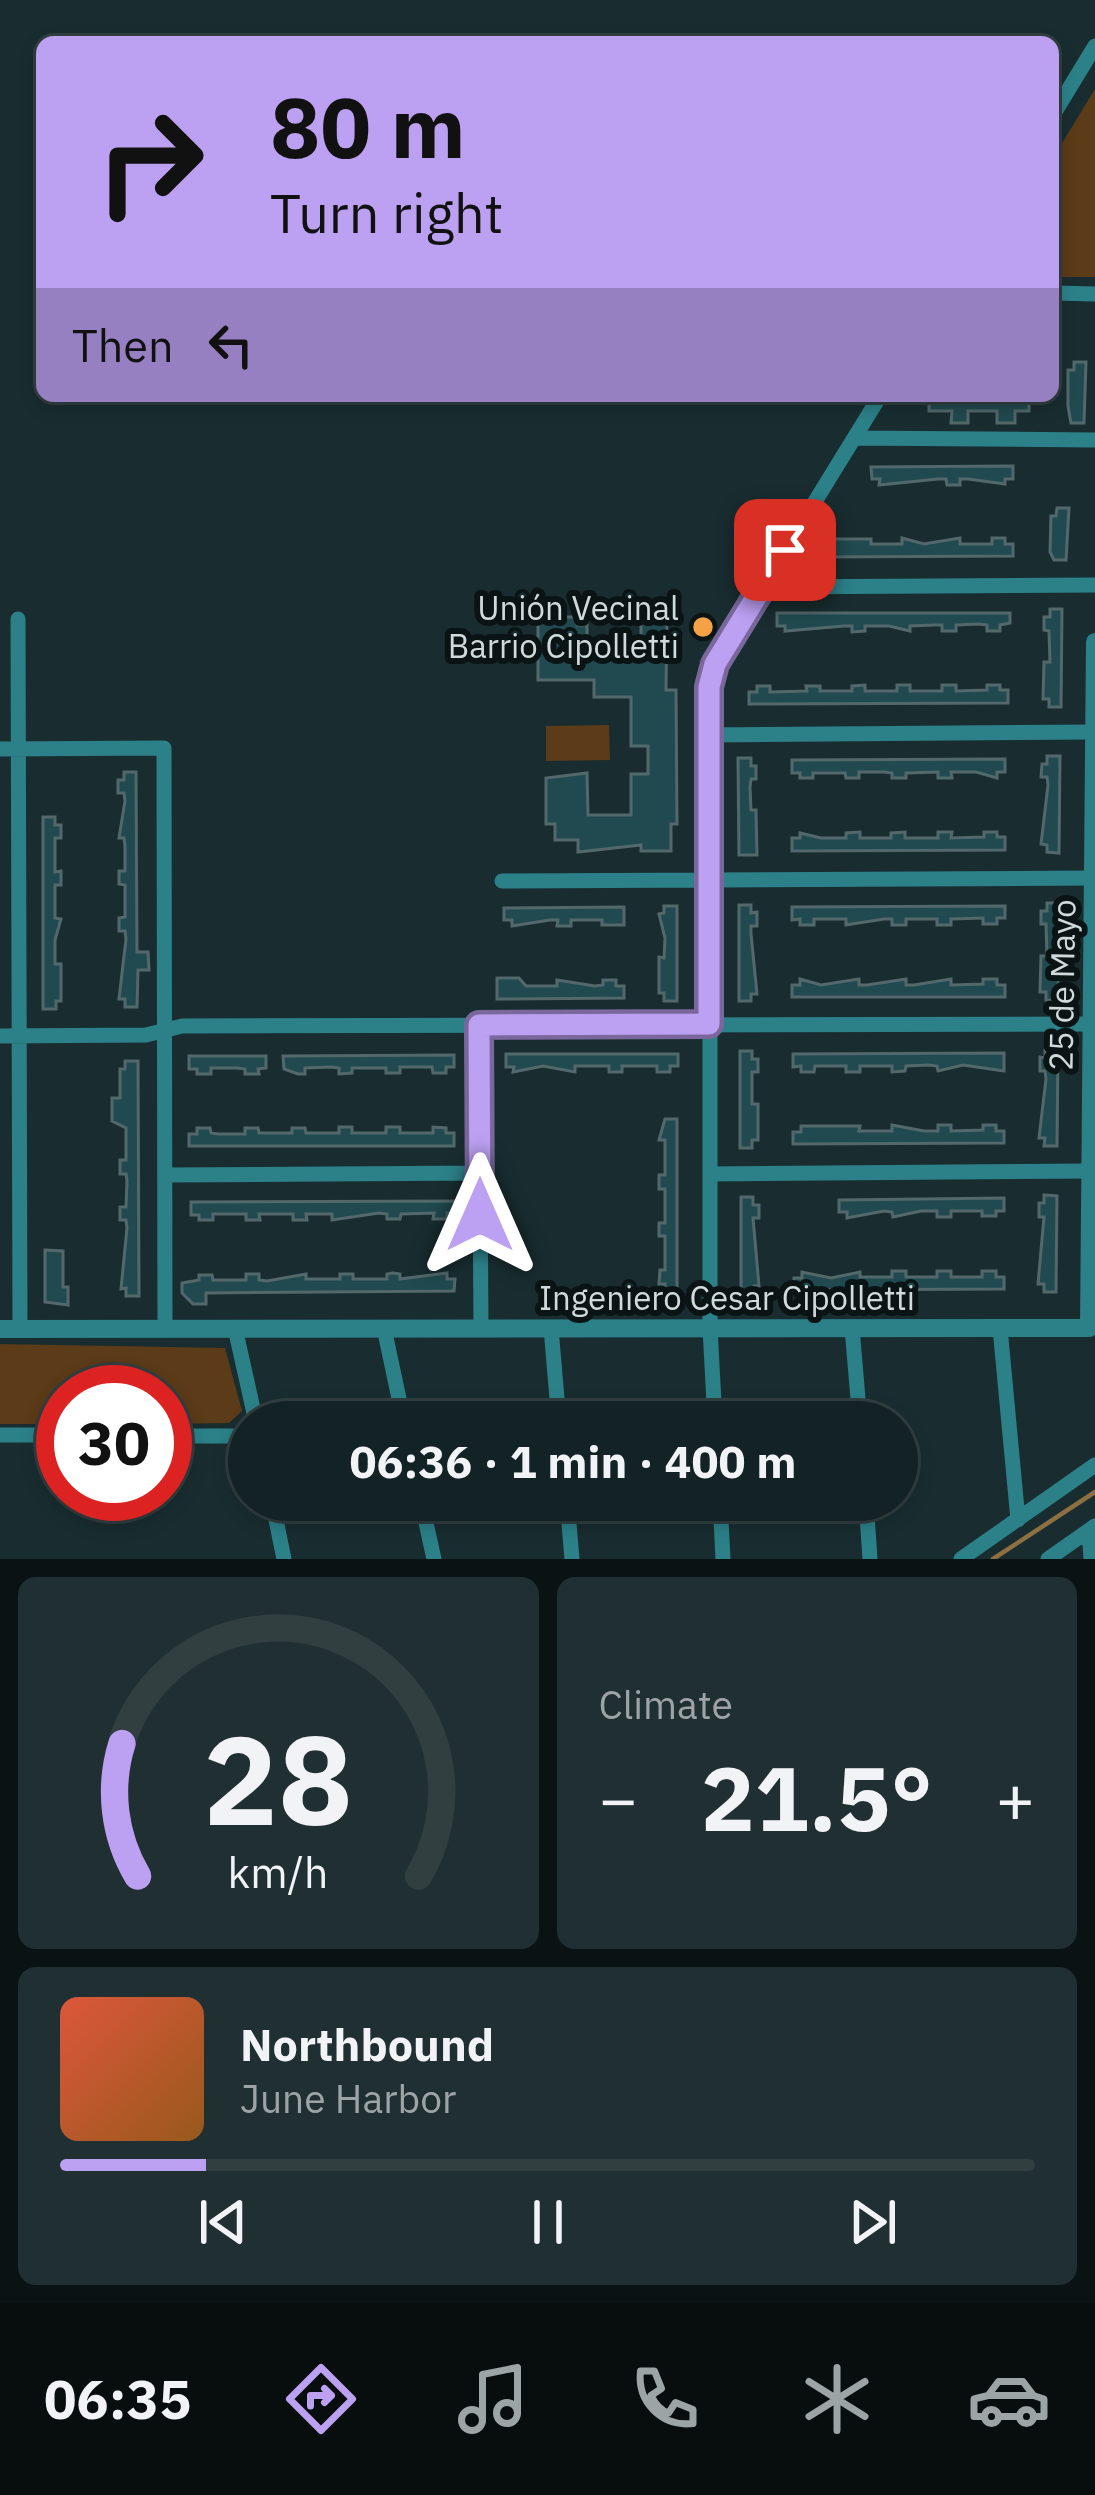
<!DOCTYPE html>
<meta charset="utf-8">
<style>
:root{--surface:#132224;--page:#202f31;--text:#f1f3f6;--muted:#9da4a6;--line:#323f41;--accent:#bca0f2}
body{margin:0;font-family:"IBM Plex Sans",sans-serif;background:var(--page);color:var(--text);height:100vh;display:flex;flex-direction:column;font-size:45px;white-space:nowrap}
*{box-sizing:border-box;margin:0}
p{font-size:39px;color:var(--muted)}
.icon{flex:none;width:66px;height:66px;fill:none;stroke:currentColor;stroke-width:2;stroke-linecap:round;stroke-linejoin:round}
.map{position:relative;height:1559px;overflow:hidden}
.details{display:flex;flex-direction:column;gap:18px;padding:18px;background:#0a1314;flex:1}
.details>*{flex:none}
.hud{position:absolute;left:36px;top:36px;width:1023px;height:366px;border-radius:18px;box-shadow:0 6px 18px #0003,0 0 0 3px var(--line);background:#bca0f2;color:#111;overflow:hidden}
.speed{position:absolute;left:36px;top:1365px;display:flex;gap:24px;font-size:60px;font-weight:700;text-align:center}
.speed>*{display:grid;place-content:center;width:156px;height:156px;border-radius:50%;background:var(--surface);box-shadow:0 6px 18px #0003,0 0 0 3px var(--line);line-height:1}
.speed .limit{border:18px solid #d22;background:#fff;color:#111}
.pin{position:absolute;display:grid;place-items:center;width:102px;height:102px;color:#fff;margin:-51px;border-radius:24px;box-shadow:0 6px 18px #0006}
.me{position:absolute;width:132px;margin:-66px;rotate:0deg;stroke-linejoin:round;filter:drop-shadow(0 0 9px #0008)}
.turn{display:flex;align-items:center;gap:42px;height:252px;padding:0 36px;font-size:54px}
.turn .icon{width:156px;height:156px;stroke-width:2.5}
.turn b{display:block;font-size:84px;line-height:102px}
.then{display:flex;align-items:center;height:114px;padding:0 36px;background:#0003;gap:24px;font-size:45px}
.big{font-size:90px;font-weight:700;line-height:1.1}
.details .card{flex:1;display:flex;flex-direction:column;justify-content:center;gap:18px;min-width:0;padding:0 42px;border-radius:18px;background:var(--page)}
.details .dial{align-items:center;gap:0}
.dial svg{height:312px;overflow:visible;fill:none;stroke:var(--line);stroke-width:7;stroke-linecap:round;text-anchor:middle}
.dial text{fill:var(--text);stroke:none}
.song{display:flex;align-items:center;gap:36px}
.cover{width:144px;height:144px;border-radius:18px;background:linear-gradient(135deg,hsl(10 70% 55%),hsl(30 70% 35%))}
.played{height:12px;border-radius:6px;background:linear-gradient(90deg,var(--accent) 15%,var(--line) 15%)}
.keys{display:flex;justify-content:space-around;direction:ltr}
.heat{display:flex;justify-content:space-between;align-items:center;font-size:66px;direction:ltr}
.details .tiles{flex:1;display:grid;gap:18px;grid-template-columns:1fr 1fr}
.card:last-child{grid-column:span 2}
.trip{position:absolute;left:228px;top:1401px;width:690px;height:120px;border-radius:60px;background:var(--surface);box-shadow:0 6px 18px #0003,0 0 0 3px var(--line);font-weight:700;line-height:120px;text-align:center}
.tabs{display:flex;height:192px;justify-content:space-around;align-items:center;background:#080e0e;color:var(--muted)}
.tabs .icon{width:84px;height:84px}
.tabs .current{color:var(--accent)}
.tabs b{font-size:54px;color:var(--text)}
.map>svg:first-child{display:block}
.green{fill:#5b3b18}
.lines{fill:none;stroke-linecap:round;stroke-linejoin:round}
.stream{stroke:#8d7042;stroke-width:4.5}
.building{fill:#204a4f;stroke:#52686a;stroke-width:3}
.minor{stroke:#2c8189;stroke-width:15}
.tertiary{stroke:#2c8189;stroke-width:18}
.route-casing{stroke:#7a689d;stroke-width:30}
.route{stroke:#bca0f2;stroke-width:21}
.poi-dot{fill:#f5a246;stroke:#0b1415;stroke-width:4.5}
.labels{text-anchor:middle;stroke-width:12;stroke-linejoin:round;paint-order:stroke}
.poi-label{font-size:33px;fill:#cedadb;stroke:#0b1415;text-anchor:end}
.street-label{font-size:33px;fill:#cedadb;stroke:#0b1415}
</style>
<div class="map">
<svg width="1095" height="1559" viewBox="0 0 1095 1559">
<rect width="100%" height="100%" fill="#192d30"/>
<path class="green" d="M 1095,89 L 1095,277 L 1053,277 L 1053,158 Z
M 609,725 L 610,760 L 546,761 L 546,726 Z
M 0,1344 L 225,1348 L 242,1411 L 229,1423 L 165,1424 L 165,1392 L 63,1392 L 63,1424 L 0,1424 Z"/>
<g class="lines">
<path class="stream" d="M 993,1559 L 1095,1492"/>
</g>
<path class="building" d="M 1074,362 L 1086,362 L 1084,423 L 1071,423 L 1068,406 L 1068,370 L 1074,370 Z
M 937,396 L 1021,396 L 1029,399 L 1029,411 L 1015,411 L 1015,423 L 997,423 L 997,411 L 968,411 L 968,423 L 951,423 L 952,411 L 929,411 L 929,399 Z
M 1013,466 L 1013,479 L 1005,479 L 1005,484 L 968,479 L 960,479 L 960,485 L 947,485 L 946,479 L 938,479 L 879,485 L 880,479 L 872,479 L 871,467 Z
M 1057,508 L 1069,508 L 1066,560 L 1054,560 L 1050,552 L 1051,516 L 1056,516 Z
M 902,538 L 924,544 L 960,538 L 960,544 L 992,544 L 992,538 L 1005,538 L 1005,544 L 1013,544 L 1013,556 L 826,557 L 826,544 L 834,544 L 834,539 L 871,539 L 871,544 L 902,544 Z
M 1050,609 L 1062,609 L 1061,707 L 1049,707 L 1049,699 L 1043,699 L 1044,662 L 1050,662 L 1049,631 L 1044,630 L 1044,617 L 1050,617 Z
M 641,612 L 667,612 L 666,690 L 676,690 L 677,824 L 671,824 L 671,851 L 641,851 L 641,845 L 578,852 L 578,840 L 555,840 L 555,824 L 546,824 L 546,778 L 587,773 L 588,815 L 631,815 L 631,774 L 648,774 L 648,746 L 631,746 L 631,697 L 594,697 L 594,680 L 538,680 L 538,652 L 532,652 L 532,640 L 538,640 L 538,617 L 577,617 L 577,625 L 587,625 L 587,642 L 641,642 Z
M 777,613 L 1010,613 L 1010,623 L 1000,625 L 1000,631 L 987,631 L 987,625 L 979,624 L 956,625 L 956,631 L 942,631 L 942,625 L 934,625 L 910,626 L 910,631 L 889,626 L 865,626 L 865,631 L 852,632 L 852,626 L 844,626 L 785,631 L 785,626 L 777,626 Z
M 865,685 L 865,691 L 897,691 L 897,685 L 910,685 L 910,691 L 942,691 L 942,685 L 956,685 L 956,691 L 987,690 L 987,685 L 1000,685 L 1000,690 L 1008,690 L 1008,703 L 749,704 L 749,692 L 757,692 L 757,686 L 770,686 L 770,692 L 807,691 L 806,686 L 820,686 L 820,691 L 852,691 L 852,686 Z
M 1047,756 L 1060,756 L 1059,853 L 1047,852 L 1047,845 L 1041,844 L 1048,785 L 1047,777 L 1041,777 L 1042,764 L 1047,764 Z
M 738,758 L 751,758 L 751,766 L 756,766 L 756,779 L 751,779 L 750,787 L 751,810 L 756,810 L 757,855 L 739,855 Z
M 1005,759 L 1005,772 L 997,772 L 997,778 L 976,772 L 951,772 L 952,778 L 938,778 L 938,772 L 906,773 L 906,778 L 892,778 L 892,773 L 884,772 L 859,772 L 859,778 L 846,778 L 845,773 L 813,773 L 813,778 L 800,778 L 800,773 L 792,773 L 792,760 Z
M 124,772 L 136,772 L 137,952 L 148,952 L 149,970 L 138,970 L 137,1007 L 125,1007 L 125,999 L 119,999 L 126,939 L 125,931 L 119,931 L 119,918 L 125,917 L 125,885 L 119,884 L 119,871 L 125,871 L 125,846 L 124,838 L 119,838 L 125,801 L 124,793 L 118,793 L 118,780 L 124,780 Z
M 43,817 L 55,817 L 55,825 L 61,825 L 61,838 L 55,838 L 55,872 L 61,871 L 61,885 L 55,885 L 55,918 L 61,919 L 55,940 L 55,964 L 61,964 L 61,1001 L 56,1001 L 56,1009 L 43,1009 Z
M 860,832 L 860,838 L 891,838 L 891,833 L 905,832 L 905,838 L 938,838 L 938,832 L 952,832 L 951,838 L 984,837 L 984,832 L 997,832 L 997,837 L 1005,837 L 1005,850 L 792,851 L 792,838 L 800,838 L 800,833 L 821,838 L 846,838 L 846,833 Z
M 1047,903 L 1059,903 L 1058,1001 L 1046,1000 L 1046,992 L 1040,992 L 1041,956 L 1047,956 L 1046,924 L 1041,924 L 1041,911 L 1047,911 Z
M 739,905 L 751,905 L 751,913 L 757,912 L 757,926 L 751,926 L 751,934 L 757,994 L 751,994 L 751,1001 L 739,1001 Z
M 664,906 L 677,906 L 677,1001 L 664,1001 L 664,993 L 659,993 L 659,957 L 664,958 L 665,938 L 659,914 L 664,913 Z
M 1005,906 L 1005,918 L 997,918 L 997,924 L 983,924 L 983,918 L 951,919 L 951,925 L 937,925 L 937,919 L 906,919 L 906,925 L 892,925 L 892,919 L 884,919 L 846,925 L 846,919 L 814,919 L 814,925 L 800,925 L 800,919 L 792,920 L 792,907 Z
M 624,907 L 624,925 L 602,925 L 602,920 L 571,920 L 571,926 L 557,926 L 558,920 L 550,920 L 512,926 L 512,920 L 504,920 L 504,908 Z
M 497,978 L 519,978 L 526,986 L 557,986 L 557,980 L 595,986 L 603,985 L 603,980 L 616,980 L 616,986 L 624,986 L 624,998 L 497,999 Z
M 800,979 L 821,985 L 859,979 L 859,985 L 867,985 L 906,979 L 906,985 L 914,985 L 951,979 L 951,985 L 983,984 L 983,979 L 997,979 L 997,985 L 1005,985 L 1005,997 L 792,997 L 792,985 L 800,985 Z
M 1045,1050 L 1058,1050 L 1057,1146 L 1044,1146 L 1045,1138 L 1039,1138 L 1046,1079 L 1045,1071 L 1040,1071 L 1040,1057 L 1045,1058 Z
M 740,1051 L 752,1051 L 752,1059 L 758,1059 L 758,1072 L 752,1072 L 752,1104 L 758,1104 L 758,1140 L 752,1140 L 752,1148 L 740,1148 Z
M 1004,1053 L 1004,1071 L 963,1065 L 938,1071 L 937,1066 L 929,1065 L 906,1066 L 905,1071 L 892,1072 L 892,1066 L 860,1066 L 860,1072 L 846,1072 L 846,1066 L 815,1066 L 814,1072 L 801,1072 L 801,1066 L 793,1067 L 793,1054 Z
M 506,1054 L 678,1054 L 678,1066 L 670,1066 L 670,1072 L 657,1072 L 657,1066 L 622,1066 L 622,1072 L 609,1072 L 609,1066 L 575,1066 L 575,1072 L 543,1066 L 513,1072 L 514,1067 L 506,1067 Z
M 454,1055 L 454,1067 L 446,1067 L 446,1073 L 433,1073 L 432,1067 L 400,1067 L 400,1073 L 386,1073 L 386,1068 L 352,1068 L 352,1073 L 339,1074 L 339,1068 L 331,1067 L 305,1068 L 305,1074 L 298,1074 L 284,1069 L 283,1056 Z
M 189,1056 L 266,1056 L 266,1068 L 258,1069 L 259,1074 L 245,1074 L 245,1069 L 237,1068 L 211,1068 L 211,1074 L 197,1074 L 197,1069 L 189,1069 Z
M 125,1061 L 138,1061 L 139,1296 L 126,1296 L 126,1288 L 121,1289 L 127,1228 L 126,1220 L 120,1220 L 120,1207 L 126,1207 L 127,1181 L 126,1174 L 120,1174 L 120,1160 L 126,1160 L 126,1128 L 112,1121 L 112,1098 L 120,1098 L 120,1069 L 125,1069 Z
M 665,1119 L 677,1119 L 677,1292 L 665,1292 L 665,1284 L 659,1284 L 660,1270 L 665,1270 L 665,1236 L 659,1236 L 659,1223 L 665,1223 L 665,1189 L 659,1189 L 659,1175 L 665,1175 L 665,1140 L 659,1140 Z
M 892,1125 L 924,1131 L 938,1131 L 938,1125 L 951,1125 L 951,1131 L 983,1130 L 983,1125 L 996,1125 L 996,1131 L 1004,1131 L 1004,1143 L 793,1144 L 793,1132 L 801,1132 L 801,1126 L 860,1126 L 859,1131 L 892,1131 Z
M 339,1127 L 352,1127 L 352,1133 L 386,1133 L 386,1127 L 400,1127 L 400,1133 L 433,1133 L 433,1127 L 446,1128 L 446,1133 L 454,1133 L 454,1146 L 189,1146 L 189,1134 L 197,1134 L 197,1128 L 210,1128 L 211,1133 L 218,1134 L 245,1134 L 245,1128 L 258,1128 L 259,1133 L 292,1133 L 292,1128 L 305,1128 L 306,1133 L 339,1133 Z
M 1044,1195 L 1057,1196 L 1056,1292 L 1044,1292 L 1044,1284 L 1038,1284 L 1044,1217 L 1039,1217 L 1039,1203 L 1044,1203 Z
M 741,1197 L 753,1197 L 753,1205 L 759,1205 L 759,1218 L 753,1218 L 759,1286 L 754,1286 L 754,1294 L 741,1294 Z
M 1004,1198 L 1004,1211 L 996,1211 L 996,1216 L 982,1216 L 982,1211 L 951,1211 L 951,1217 L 937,1217 L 937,1211 L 921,1211 L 893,1217 L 892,1212 L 884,1211 L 847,1218 L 847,1212 L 839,1212 L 839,1200 Z
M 455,1201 L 455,1213 L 447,1213 L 447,1219 L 433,1219 L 434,1213 L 401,1214 L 400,1219 L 387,1219 L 387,1214 L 379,1213 L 332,1220 L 332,1214 L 306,1214 L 307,1220 L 293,1220 L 293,1214 L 259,1214 L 260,1220 L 246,1220 L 246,1214 L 213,1214 L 213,1220 L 199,1220 L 199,1215 L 191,1215 L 191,1202 Z
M 45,1250 L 63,1251 L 63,1287 L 68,1287 L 68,1305 L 45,1302 Z
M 892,1271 L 906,1271 L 906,1277 L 937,1277 L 937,1271 L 951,1271 L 951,1277 L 982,1277 L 982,1271 L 996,1271 L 996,1277 L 1004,1277 L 1004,1289 L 794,1290 L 794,1278 L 802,1278 L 802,1272 L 831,1278 L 860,1272 L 860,1277 L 892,1277 Z
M 393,1273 L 400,1274 L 400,1279 L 447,1273 L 447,1279 L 455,1279 L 454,1291 L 206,1293 L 206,1304 L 193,1304 L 182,1293 L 182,1283 L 199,1280 L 199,1275 L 212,1275 L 213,1280 L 246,1280 L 246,1274 L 259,1274 L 259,1280 L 267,1281 L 306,1274 L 306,1279 L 340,1279 L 340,1274 L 353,1274 L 353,1279 L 387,1279 L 387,1274 Z"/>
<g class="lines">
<path class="minor" d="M 1053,115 L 1095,46
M 1053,293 L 1095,294
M 854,438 L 1095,440
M 763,587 L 1095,585
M 18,619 L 20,1329
M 709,735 L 1094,732
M 0,749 L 164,748 L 165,1328
M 502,881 L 1093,878
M 479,1025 L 481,1328
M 0,1036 L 146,1035 L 182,1026 L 1092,1024
M 710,1174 L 1090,1171
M 165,1175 L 480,1173
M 235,1328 L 256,1422
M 384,1328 L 404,1422
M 551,1328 L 559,1422
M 852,1328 L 860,1422
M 1000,1328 L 1018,1520
M 715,1422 L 710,1328 L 710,682 L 715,664 L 880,396
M 0,1435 L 63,1435
M 165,1436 L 249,1436
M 272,1500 L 284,1559
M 421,1500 L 434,1559
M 567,1500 L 572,1559
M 720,1500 L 723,1559
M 866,1500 L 870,1559
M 1089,1530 L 1091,1559
M 961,1559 L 1095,1465
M 1048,1559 L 1095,1526"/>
<path class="tertiary" d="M 0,1329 L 1089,1328 L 1095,642"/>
</g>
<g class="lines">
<defs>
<path id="route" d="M 480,1215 L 479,1025 L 709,1024 L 709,687 L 715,664 L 785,550"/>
</defs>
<use href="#route" class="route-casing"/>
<use href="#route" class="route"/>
</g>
<circle class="poi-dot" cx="703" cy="627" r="12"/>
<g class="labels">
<g class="poi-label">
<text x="679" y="620">Unión Vecinal<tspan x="679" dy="38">Barrio Cipolletti</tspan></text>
</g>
<g class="street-label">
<text transform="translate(1062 985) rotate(-89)" y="12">25 de Mayo</text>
<text x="727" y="1310">Ingeniero Cesar Cipolletti</text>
</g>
</g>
</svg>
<div class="speed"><div class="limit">30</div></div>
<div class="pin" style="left:785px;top:550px;background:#d93025"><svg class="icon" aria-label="arrive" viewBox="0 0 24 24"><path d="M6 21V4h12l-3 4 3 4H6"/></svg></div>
<svg class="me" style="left:480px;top:1215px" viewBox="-20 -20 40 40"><path d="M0-17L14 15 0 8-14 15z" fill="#bca0f2" stroke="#fff" stroke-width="4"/></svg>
<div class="trip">06:36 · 1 min · 400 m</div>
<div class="hud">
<div class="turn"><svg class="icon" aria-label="right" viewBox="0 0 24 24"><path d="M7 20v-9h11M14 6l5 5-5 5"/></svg><div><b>80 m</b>Turn right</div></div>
<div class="then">Then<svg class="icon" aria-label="left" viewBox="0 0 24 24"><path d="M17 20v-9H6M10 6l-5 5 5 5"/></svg></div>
</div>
</div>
<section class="details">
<div class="tiles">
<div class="card dial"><svg viewBox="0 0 100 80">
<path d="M14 69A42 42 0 1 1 86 69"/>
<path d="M14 69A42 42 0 0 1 10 35" stroke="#bca0f2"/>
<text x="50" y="56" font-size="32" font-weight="700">28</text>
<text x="50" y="72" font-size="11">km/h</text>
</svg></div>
<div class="card"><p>Climate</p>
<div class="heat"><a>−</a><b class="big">21.5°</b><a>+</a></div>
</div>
<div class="card">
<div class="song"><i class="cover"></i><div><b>Northbound</b><p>June Harbor</p></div></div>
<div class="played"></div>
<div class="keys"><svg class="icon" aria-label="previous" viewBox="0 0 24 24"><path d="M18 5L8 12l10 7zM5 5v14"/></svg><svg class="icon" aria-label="pause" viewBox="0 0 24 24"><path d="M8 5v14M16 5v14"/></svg><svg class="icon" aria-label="next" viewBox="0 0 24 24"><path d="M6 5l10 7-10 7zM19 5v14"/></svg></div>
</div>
</div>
</section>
<nav class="tabs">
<b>06:35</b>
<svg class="icon current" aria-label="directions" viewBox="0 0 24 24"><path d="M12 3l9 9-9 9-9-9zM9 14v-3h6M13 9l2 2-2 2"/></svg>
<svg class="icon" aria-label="music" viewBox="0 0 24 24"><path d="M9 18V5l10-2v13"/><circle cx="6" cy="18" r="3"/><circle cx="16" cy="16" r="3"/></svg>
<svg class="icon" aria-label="phone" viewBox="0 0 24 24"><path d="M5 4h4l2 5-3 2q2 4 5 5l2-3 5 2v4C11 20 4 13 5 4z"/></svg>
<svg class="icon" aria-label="climate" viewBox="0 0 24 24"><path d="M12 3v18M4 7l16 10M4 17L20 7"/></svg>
<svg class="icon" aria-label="car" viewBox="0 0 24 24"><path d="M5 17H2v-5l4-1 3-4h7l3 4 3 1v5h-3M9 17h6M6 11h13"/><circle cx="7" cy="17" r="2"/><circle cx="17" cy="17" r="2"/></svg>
</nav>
